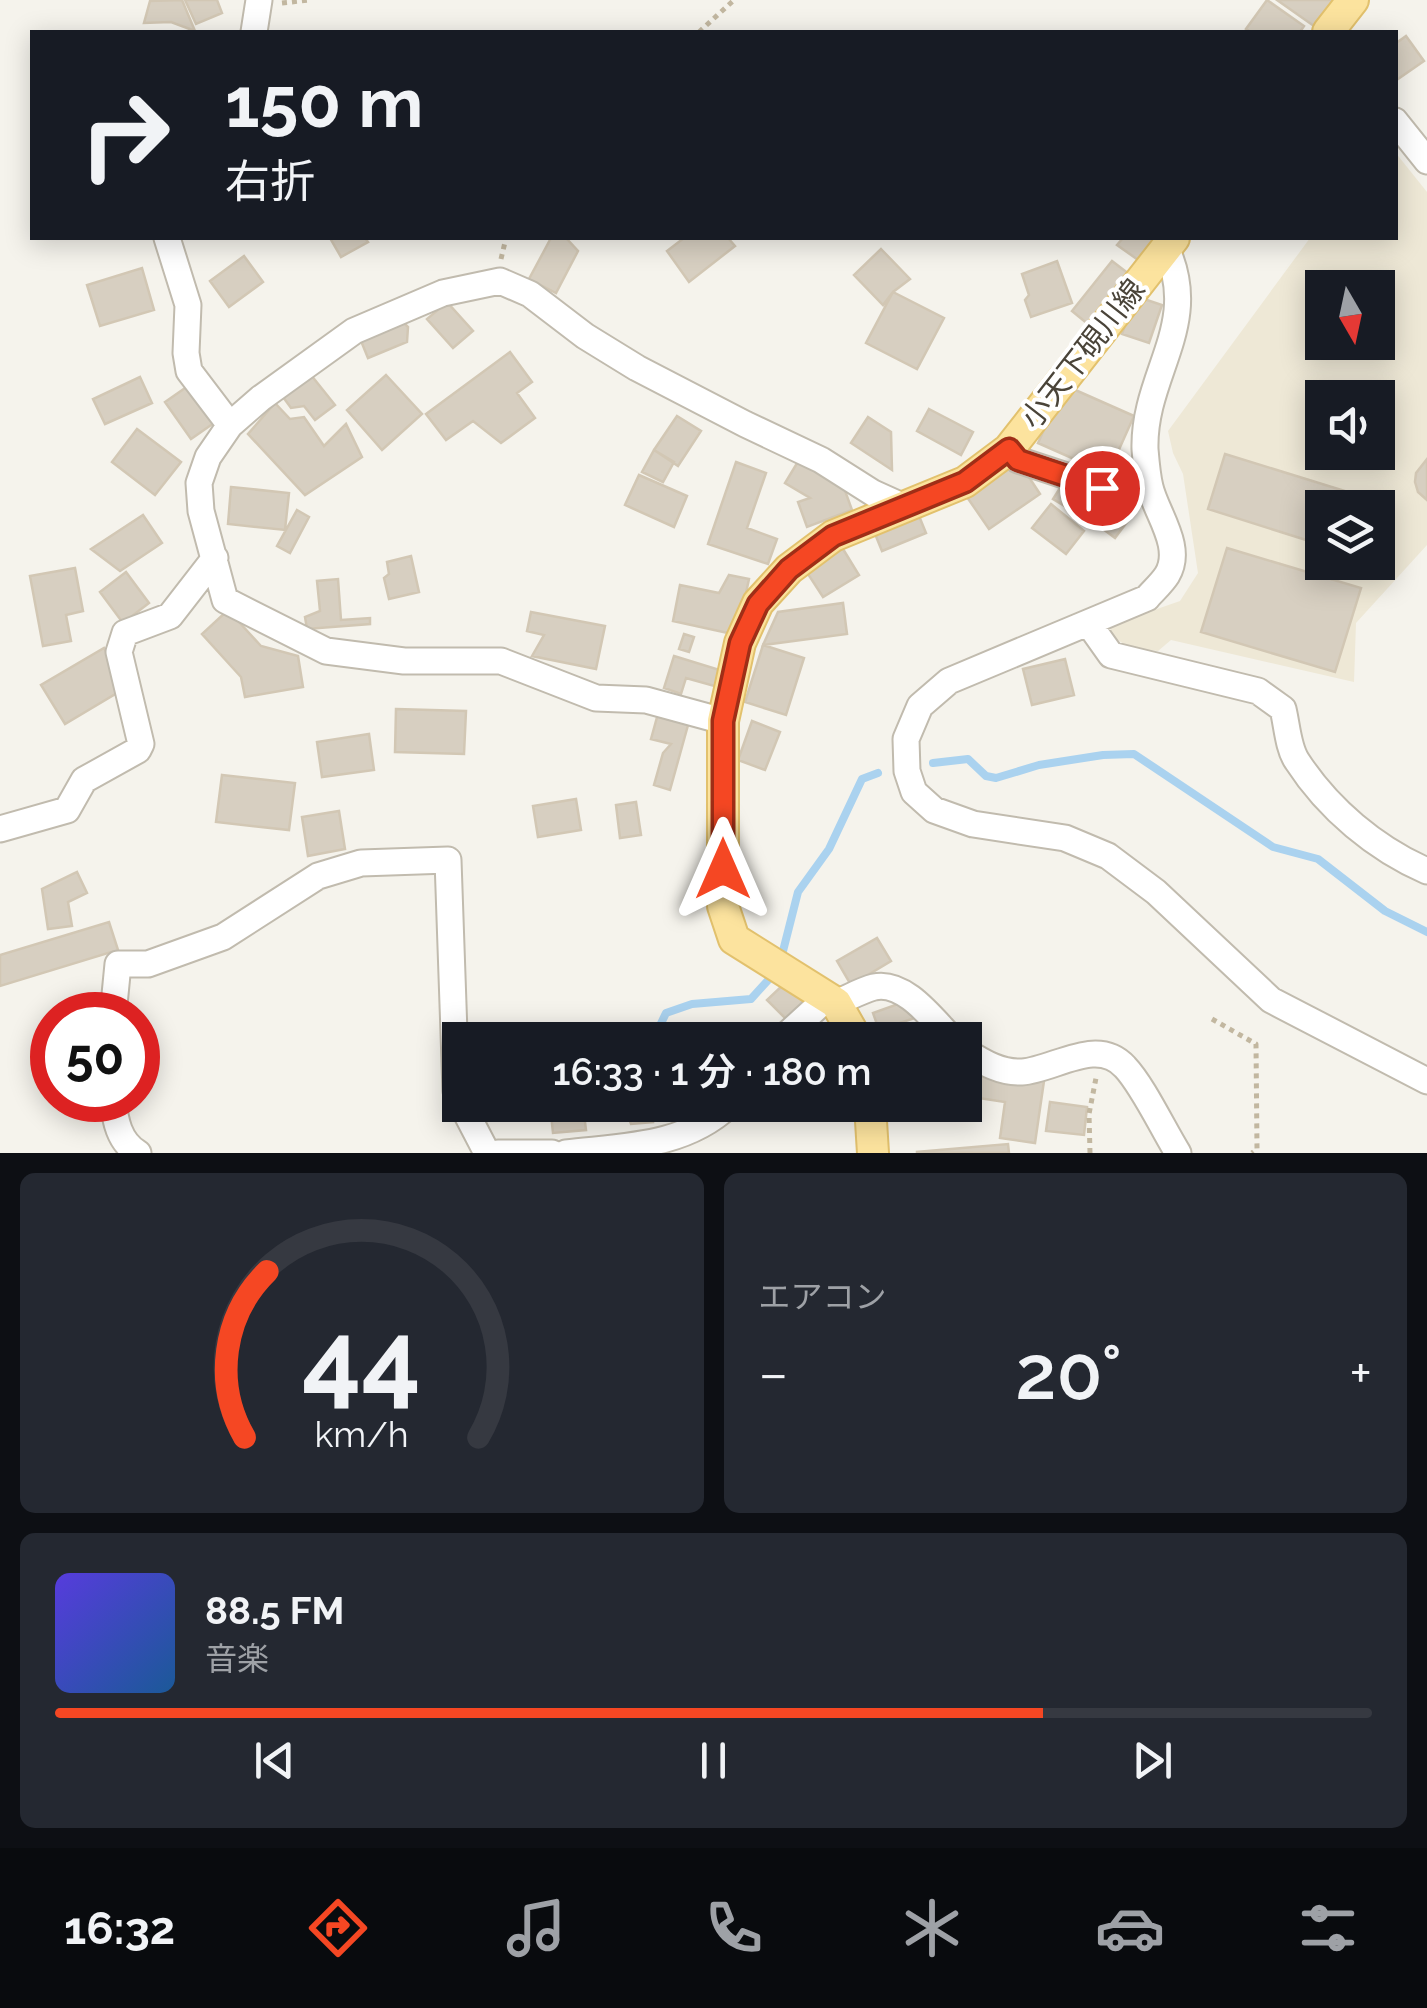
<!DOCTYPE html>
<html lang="ja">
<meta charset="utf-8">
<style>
:root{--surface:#171b24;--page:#242831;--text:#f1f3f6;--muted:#9ea1a6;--line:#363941;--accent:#f54723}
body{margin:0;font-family:Raleway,"Noto Sans JP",sans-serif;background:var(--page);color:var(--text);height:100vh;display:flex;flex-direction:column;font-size:38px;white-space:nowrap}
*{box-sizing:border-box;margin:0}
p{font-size:32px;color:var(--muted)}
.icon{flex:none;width:55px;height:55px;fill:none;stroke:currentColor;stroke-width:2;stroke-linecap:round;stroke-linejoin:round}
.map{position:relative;height:1153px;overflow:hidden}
.drawer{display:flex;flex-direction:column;gap:20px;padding:20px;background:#0d0f14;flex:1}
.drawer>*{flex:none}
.guide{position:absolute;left:30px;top:30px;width:1368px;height:210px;border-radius:0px;box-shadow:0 5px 25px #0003;background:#171b24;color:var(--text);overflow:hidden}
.needle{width:65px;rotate:171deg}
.controls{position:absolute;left:1305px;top:270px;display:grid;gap:20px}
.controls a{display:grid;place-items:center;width:90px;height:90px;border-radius:0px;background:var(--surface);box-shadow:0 5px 25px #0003;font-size:50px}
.speed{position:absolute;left:30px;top:992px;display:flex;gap:20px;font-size:50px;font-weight:700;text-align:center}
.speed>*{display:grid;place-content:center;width:130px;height:130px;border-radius:50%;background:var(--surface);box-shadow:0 5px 25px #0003;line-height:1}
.speed .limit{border:15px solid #d22;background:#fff;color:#111}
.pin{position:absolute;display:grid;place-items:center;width:85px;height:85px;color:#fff;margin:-42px;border:5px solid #fff;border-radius:50%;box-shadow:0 2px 10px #0007}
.me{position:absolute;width:110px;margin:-55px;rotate:0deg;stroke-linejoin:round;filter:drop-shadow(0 0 8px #0008)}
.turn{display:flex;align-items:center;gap:35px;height:210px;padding:0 30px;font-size:45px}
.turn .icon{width:130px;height:130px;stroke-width:2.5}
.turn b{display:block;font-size:70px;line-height:85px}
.big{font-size:75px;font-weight:600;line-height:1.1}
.drawer .tile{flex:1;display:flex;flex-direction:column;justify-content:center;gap:15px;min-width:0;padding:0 35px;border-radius:15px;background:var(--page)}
.drawer .dial{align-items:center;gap:0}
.dial svg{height:260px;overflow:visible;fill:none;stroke:var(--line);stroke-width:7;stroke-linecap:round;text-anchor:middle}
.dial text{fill:var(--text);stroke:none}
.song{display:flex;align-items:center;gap:30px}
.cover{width:120px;height:120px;border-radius:15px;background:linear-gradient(135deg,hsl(250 70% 55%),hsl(210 70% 35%))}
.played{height:10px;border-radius:5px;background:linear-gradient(90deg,var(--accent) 75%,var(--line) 75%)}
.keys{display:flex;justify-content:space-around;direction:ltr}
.heat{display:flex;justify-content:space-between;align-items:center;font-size:55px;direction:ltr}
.drawer .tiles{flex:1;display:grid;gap:20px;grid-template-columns:1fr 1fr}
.tile:last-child{grid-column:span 2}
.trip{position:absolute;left:442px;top:1022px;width:540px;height:100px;border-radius:0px;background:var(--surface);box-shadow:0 5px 25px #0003;font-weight:600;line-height:100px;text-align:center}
.dock{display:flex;height:160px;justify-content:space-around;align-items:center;background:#090b0e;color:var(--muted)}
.dock .icon{width:70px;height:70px}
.dock .current{color:var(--accent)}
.dock b{font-size:45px;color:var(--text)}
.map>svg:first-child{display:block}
.education{fill:#eee8d6;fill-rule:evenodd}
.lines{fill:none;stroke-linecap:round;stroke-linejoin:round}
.stream{stroke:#aad2ef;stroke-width:8}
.building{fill:#d7cfc1;stroke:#d2c7b4;stroke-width:2.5}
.minor-casing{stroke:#c1bbae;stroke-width:29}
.major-casing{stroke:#e2c16d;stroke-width:34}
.path{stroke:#c2b7a0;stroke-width:5;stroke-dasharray:5 5;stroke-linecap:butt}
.minor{stroke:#fff;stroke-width:25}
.major{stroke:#fce39e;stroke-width:30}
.route-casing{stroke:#9f2e17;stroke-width:25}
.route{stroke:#f54723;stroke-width:18}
.labels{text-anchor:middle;stroke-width:8;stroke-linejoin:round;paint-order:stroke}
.street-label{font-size:30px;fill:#4a4439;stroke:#fff}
</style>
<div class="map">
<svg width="1427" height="1153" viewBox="0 0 1427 1153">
<rect width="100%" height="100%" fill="#f5f3ec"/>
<path class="education" d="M 1395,152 L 1427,192 L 1427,545 L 1356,623 L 1354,682 L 1171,640 L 1158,651 L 1130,648 L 1110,635 L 1111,625 L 1180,601 L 1198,573 L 1183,474 L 1173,453 L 1168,431 L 1310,238 L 1395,238 ZM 1322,288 L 1378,288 L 1378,342 L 1322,342 ZM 1322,398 L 1378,398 L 1378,452 L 1322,452 ZM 1322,508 L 1378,508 L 1378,562 L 1322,562 Z"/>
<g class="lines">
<path class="stream" d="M 933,763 L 968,759 L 986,776 L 996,778 L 1039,765 L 1103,755 L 1134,754 L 1273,847 L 1318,859 L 1385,911 L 1427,932
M 782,955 L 798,892 L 829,849 L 862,779 L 878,773
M 653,1040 L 666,1013 L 692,1004 L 751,999 L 770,978"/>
</g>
<path class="building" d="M 182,0 L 195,31 L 171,22 L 144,23 L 150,1 Z
M 185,0 L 217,0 L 222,13 L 196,24 Z
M 1267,0 L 1304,26 L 1300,32 L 1251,32 L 1246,29 Z
M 1277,0 L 1333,0 L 1314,26 Z
M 1406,36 L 1424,61 L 1395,81 L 1395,44 Z
M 330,238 L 365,238 L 368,242 L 341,257 Z
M 551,238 L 566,238 L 578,251 L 556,293 L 529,279 Z
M 684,238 L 728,238 L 735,246 L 689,282 L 667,251 Z
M 1123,238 L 1159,238 L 1141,262 L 1117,245 Z
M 881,249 L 910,279 L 893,292 L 883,305 L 854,275 Z
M 244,256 L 263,282 L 229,307 L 210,281 Z
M 1057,261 L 1072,303 L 1031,317 L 1025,300 L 1029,295 L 1022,274 Z
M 1112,261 L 1129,274 L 1089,325 L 1072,311 Z
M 142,268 L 154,310 L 100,326 L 87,285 Z
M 893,292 L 944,318 L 917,369 L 866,343 Z
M 1135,296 L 1162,305 L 1149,343 L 1122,334 Z
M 447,302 L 473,331 L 453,348 L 427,319 Z
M 400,319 L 408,327 L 407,342 L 368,358 L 359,336 Z
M 510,352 L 532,382 L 517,393 L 535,418 L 501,443 L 473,421 L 446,440 L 426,414 Z
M 311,375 L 335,405 L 315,420 L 304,406 L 291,408 L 283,397 Z
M 386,375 L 422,414 L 382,450 L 347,410 Z
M 140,377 L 152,403 L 105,424 L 93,399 Z
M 1064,385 L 1134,416 L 1108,474 L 1038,443 Z
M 188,386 L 214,423 L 191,439 L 165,402 Z
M 275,403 L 290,419 L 304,417 L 324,446 L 346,424 L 362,457 L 305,495 L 248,434 Z
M 929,409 L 973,432 L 961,455 L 917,431 Z
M 677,416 L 701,431 L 678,466 L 654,450 Z
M 868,417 L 891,432 L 892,470 L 851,443 Z
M 137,429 L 181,462 L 155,495 L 112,462 Z
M 654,450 L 674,462 L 663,482 L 642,472 Z
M 1225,454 L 1387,504 L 1378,536 L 1378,508 L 1322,508 L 1322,545 L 1208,509 Z
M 1427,459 L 1427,500 L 1418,492 L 1415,482 L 1416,473 Z
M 799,460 L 843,485 L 852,510 L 807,527 L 798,502 L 810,498 L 785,483 Z
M 736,462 L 766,473 L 747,528 L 777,539 L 768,564 L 708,544 Z
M 1019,462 L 1040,494 L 989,529 L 967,497 Z
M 639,475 L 687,496 L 674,527 L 625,505 Z
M 1065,480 L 1085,493 L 1073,511 L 1053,499 Z
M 231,487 L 289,493 L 285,530 L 228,524 Z
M 1117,502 L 1133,514 L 1115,538 L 1099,526 Z
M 1051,504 L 1084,531 L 1066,554 L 1032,528 Z
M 297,510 L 309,517 L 290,553 L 277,546 Z
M 917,511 L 926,533 L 882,551 L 873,529 Z
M 143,515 L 162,543 L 120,571 L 91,549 Z
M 1227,548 L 1361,588 L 1335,672 L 1201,632 Z
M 843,549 L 859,575 L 823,597 L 806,571 Z
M 411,556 L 419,592 L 389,599 L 384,578 L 389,574 L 387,562 Z
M 75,568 L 83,611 L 66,615 L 71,641 L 43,646 L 30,576 Z
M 126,572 L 149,603 L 123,623 L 100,592 Z
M 729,575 L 749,579 L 737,635 L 673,621 L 680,585 L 719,593 Z
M 338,579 L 341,620 L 370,618 L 370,624 L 307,629 L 305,617 L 320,611 L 317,581 Z
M 843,603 L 847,634 L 763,645 L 778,612 Z
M 228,610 L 261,646 L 298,656 L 303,687 L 245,697 L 241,677 L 202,634 Z
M 531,612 L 605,626 L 596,669 L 532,656 L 544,635 L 527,631 Z
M 684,634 L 694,637 L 689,652 L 679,649 Z
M 763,645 L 804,658 L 786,715 L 745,702 Z
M 104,648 L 127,687 L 65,724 L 41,685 Z
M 674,656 L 723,671 L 718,687 L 686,678 L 681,694 L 664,688 Z
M 1065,659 L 1074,695 L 1032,705 L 1023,669 Z
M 396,709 L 466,711 L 464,754 L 395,752 Z
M 659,710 L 690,718 L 670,790 L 654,785 L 663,753 L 671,744 L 651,739 Z
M 752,721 L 780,732 L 765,770 L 738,760 Z
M 369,734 L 374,770 L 322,777 L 317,742 Z
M 222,775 L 295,783 L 289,830 L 216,822 Z
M 576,799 L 581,830 L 538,837 L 533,806 Z
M 636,802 L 641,835 L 620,838 L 616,805 Z
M 339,811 L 345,849 L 308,856 L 302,817 Z
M 77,872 L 87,893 L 68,902 L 72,926 L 48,929 L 42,889 Z
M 109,922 L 118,950 L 0,986 L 0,955 Z
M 877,938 L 891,961 L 851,985 L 837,961 Z
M 785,983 L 804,1003 L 787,1020 L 767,1000 Z
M 909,1000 L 915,1018 L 879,1030 L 873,1013 Z
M 975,1071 L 1044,1081 L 1035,1143 L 1000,1138 L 1005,1102 L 972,1097 Z
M 1050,1102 L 1087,1107 L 1084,1135 L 1046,1131 Z
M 550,1105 L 651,1105 L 653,1122 L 631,1124 L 626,1110 L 584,1114 L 586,1130 L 553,1133 Z
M 1008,1144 L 1009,1153 L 917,1153 L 917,1152 Z"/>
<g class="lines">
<defs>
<path id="minor" d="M 254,32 L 259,0
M 1395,121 L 1427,161
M 167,238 L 188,305 L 186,353 L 189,371 L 230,425
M 1166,248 C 1202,325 1143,374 1145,449 C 1146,461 1147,475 1150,487 C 1156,513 1184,547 1167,575 C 1162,583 1153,591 1147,598 L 949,681 L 920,706 L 906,739 L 907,771 L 914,792 L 934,810 L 973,824 L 1065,838 L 1108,856 L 1156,892 L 1271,1000 L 1427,1081
M 1009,449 L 1018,460 L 1103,488 L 1150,490
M 1089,624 L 1111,655 L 1258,691 L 1283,709 C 1287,725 1288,748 1297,761 C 1328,809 1376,849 1427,871
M 723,721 L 646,700 L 596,698 L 501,661 L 404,661 L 326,651 L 225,600 L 201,511 L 199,483 L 208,457 L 230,425 L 261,398 L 354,331 L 443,293 L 500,281 L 530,294 L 585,336 L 637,368 L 745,424 L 821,460 L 873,493 L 904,507
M 0,829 L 67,810 L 84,780 L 138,750 L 141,744 L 119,652 L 125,633 L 170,616 L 215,558
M 836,1003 C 848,998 862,990 874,987 C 905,980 934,1021 953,1040
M 113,1015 L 118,964 L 148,964 L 223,937 L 318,876 L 361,863 L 448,860 L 456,1091 L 460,1100
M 781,1040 L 827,998
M 965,1051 C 983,1062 1000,1073 1022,1072 C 1054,1070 1097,1036 1125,1067 C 1143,1086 1163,1129 1178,1153
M 113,1100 C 115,1120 119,1142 138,1153
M 462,1105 L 487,1153
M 498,1153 L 552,1153
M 566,1153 C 625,1146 684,1147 729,1105"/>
<path id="major" d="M 1328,32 L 1353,0
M 857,1040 L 836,1003 L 734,939 L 723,906 L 723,721 L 740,643 L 758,603 L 789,569 L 833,536 L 965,482 L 1009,449 L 1174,238
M 870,1105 L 873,1153"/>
</defs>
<use href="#minor" class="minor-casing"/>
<use href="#major" class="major-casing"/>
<path class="path" d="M 282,3 L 309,0
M 699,32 L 734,0
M 501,259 L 506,238
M 1212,1019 L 1256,1044 L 1257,1149 L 1252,1153
M 1090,1153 L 1089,1114 L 1096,1078"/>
<use href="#minor" class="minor"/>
<use href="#major" class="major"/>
</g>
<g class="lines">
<defs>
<path id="route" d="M 723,869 L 723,721 L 740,643 L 758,604 L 789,569 L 833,536 L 965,482 L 1009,449 L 1018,460 L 1102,488"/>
</defs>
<use href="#route" class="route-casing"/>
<use href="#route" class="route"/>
</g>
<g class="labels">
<g class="street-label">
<text transform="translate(1083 354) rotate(-52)" y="10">小天下硯川線</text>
</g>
</g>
</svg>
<div class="controls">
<a><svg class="needle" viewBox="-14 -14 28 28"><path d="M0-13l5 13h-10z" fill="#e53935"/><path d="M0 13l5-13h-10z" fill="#9ea1a6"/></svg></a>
<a><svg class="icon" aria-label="sound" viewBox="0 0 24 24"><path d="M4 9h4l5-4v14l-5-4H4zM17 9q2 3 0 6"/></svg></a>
<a><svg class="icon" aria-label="layers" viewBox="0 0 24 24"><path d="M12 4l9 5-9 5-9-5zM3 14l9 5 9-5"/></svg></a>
</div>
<div class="speed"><div class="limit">50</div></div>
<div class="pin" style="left:1102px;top:488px;background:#d93025"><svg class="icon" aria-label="arrive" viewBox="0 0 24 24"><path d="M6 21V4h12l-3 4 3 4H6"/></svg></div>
<svg class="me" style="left:723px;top:869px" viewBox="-20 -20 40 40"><path d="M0-17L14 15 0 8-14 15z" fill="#f54723" stroke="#fff" stroke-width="4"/></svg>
<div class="trip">16:33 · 1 分 · 180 m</div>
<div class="guide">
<div class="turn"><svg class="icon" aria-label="right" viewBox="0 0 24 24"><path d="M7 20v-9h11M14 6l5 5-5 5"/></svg><div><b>150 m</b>右折</div></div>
</div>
</div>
<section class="drawer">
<div class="tiles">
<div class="tile dial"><svg viewBox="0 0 100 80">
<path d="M14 69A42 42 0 1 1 86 69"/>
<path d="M14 69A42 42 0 0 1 21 18" stroke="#f54723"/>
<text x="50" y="56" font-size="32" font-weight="700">44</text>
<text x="50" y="72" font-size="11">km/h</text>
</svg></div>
<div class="tile"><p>エアコン</p>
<div class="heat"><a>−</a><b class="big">20°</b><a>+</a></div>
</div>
<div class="tile">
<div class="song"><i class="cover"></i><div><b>88.5 FM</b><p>音楽</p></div></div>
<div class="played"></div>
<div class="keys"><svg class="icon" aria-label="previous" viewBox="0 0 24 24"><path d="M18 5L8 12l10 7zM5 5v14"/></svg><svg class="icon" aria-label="pause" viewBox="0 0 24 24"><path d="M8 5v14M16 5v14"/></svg><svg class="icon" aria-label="next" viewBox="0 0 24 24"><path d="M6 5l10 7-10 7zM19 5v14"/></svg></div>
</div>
</div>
</section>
<nav class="dock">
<b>16:32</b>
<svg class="icon current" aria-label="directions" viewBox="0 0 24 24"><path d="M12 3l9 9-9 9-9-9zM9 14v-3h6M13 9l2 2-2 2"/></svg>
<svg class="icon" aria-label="music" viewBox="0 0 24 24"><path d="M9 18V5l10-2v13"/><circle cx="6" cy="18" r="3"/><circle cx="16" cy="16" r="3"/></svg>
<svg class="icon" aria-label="phone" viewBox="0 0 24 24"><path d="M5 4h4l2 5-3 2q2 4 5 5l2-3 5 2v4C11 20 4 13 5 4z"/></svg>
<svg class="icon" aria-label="climate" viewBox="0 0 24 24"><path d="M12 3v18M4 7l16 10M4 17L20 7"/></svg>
<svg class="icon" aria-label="car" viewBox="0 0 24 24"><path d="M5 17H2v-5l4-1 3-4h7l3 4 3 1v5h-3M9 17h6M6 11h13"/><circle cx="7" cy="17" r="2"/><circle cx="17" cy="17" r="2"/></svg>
<svg class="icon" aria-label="filters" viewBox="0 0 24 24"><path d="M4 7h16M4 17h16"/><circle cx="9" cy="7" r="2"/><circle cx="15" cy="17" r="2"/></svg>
</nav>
